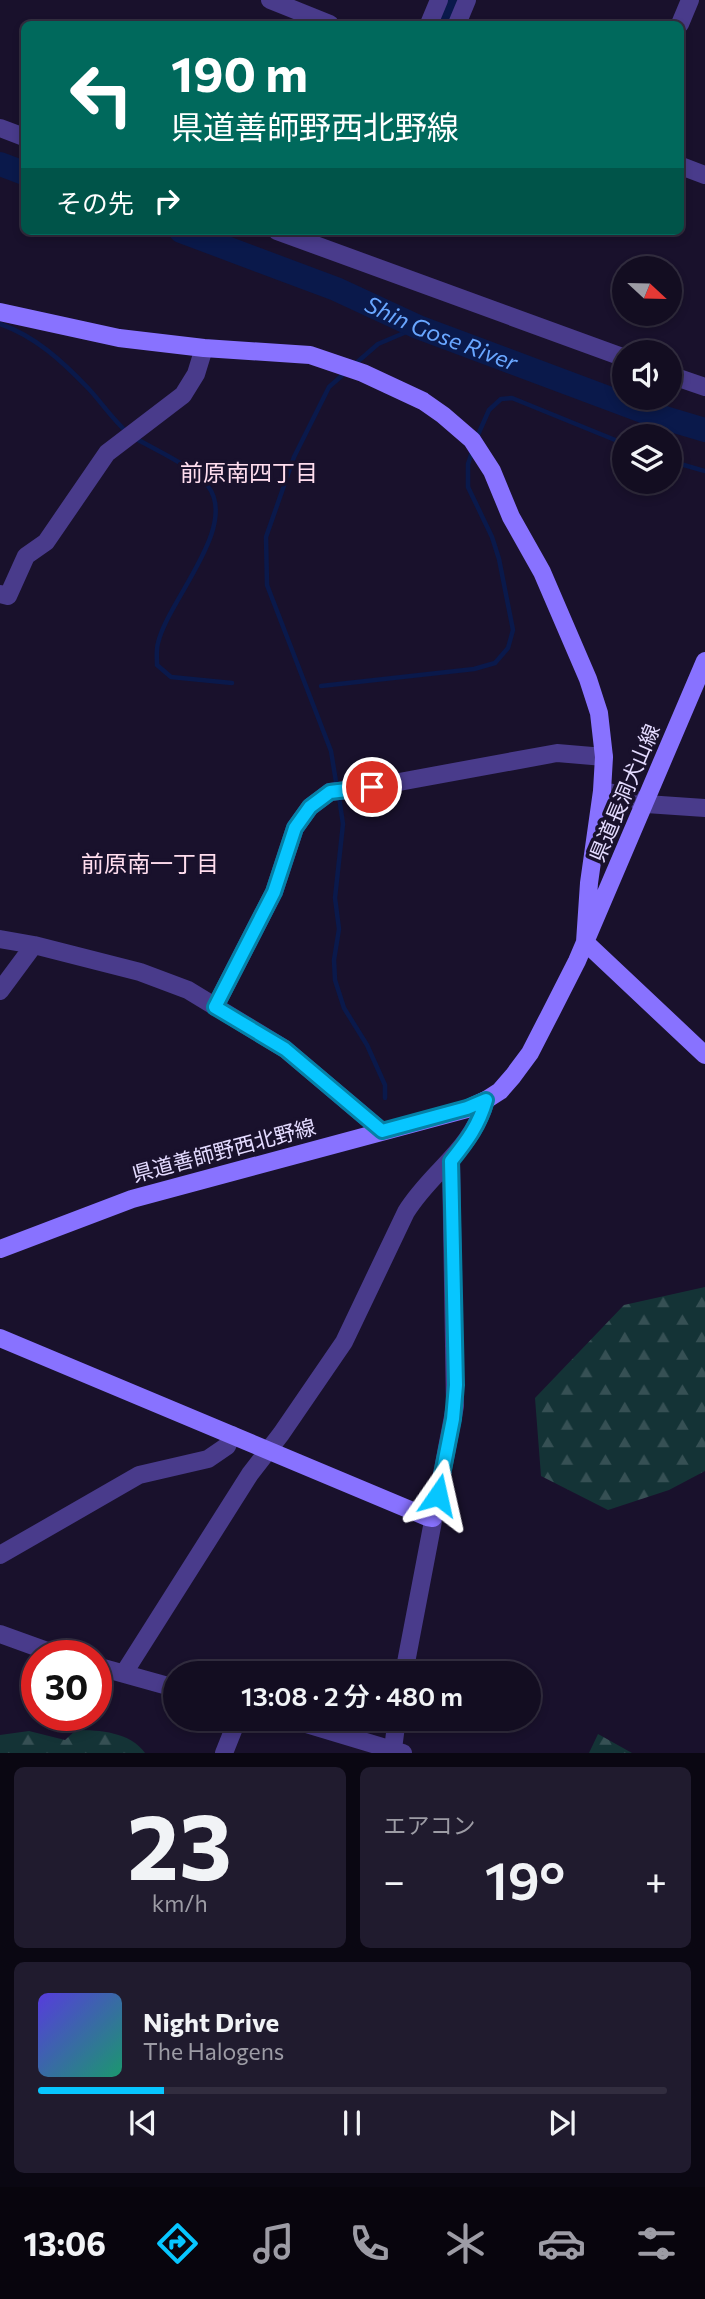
<!DOCTYPE html>
<html lang="ja">
<meta charset="utf-8">
<style>
:root{--surface:#130d21;--page:#201b2e;--text:#f1f3f6;--muted:#9d9ca5;--line:#322d3f;--accent:#07c6ff}
body{margin:0;font-family:Commissioner,"Noto Sans JP",sans-serif;background:var(--page);color:var(--text);height:100vh;display:flex;flex-direction:column;font-size:26px;white-space:nowrap}
*{box-sizing:border-box;margin:0}
p{font-size:23px;color:var(--muted)}
.icon{flex:none;width:38px;height:38px;fill:none;stroke:currentColor;stroke-width:2;stroke-linecap:round;stroke-linejoin:round}
.map{position:relative;height:1753px;overflow:hidden}
.drawer{display:flex;flex-direction:column;gap:14px;padding:14px;background:#0a0712;flex:1}
.drawer>*{flex:none}
.hud{position:absolute;left:21px;top:21px;width:663px;height:214px;border-radius:10px;box-shadow:0 4px 10px #0003,0 0 0 2px var(--line);background:#00695c;color:#fff;overflow:hidden}
.needle{width:46px;rotate:112deg}
.fabs{position:absolute;left:612px;top:256px;display:grid;gap:14px}
.fabs a{display:grid;place-items:center;width:70px;height:70px;border-radius:50%;background:var(--surface);box-shadow:0 4px 10px #0003,0 0 0 2px var(--line);font-size:35px}
.speed{position:absolute;left:21px;top:1640px;display:flex;gap:14px;font-size:35px;font-weight:700;text-align:center}
.speed>*{display:grid;place-content:center;width:91px;height:91px;border-radius:50%;background:var(--surface);box-shadow:0 4px 10px #0003,0 0 0 2px var(--line);line-height:1}
.speed .limit{border:10px solid #d22;background:#fff;color:#111}
.pin{position:absolute;display:grid;place-items:center;width:60px;height:60px;color:#fff;margin:-30px;border:4px solid #fff;border-radius:50%;box-shadow:0 2px 7px #0007}
.me{position:absolute;width:77px;margin:-38px;rotate:11deg;stroke-linejoin:round;filter:drop-shadow(0 0 5px #0008)}
.turn{display:flex;align-items:center;gap:24px;height:147px;padding:0 35px;font-size:32px}
.turn .icon{width:91px;height:91px;stroke-width:2.5}
.turn b{display:block;font-size:49px;line-height:60px}
.then{display:flex;align-items:center;height:66px;padding:0 35px;background:#0003;gap:14px;font-size:26px}
.big{font-size:52px;font-weight:600;line-height:1.1}
.drawer .tile{flex:1;display:flex;flex-direction:column;justify-content:center;gap:10px;min-width:0;padding:0 24px;border-radius:10px;background:var(--page)}
.drawer .dial{align-items:center;gap:0}
.dial b{font-size:91px;line-height:1}
.song{display:flex;align-items:center;gap:21px}
.cover{width:84px;height:84px;border-radius:10px;background:linear-gradient(135deg,hsl(250 70% 55%),hsl(160 70% 35%))}
.played{height:7px;border-radius:4px;background:linear-gradient(90deg,var(--accent) 20%,var(--line) 20%)}
.keys{display:flex;justify-content:space-around;direction:ltr}
.heat{display:flex;justify-content:space-between;align-items:center;font-size:38px;direction:ltr}
.drawer .tiles{flex:1;display:grid;gap:14px;grid-template-columns:1fr 1fr}
.tile:last-child{grid-column:span 2}
.trip{position:absolute;left:163px;top:1661px;width:378px;height:70px;border-radius:35px;background:var(--surface);box-shadow:0 4px 10px #0003,0 0 0 2px var(--line);font-weight:600;line-height:70px;text-align:center}
.dock{display:flex;height:112px;justify-content:space-around;align-items:center;background:#08050d;color:var(--muted)}
.dock .icon{width:49px;height:49px}
.dock .current{color:var(--accent)}
.dock b{font-size:32px;color:var(--text)}
.map>svg:first-child{display:block}
.forest{fill:url(#forest-firs)}
.lines{fill:none;stroke-linecap:round;stroke-linejoin:round}
.stream{stroke:#0a194b;stroke-width:4.5}
.river{stroke:#0a194b;stroke-width:24}
.street{stroke:#493b8b;stroke-width:18}
.secondary{stroke:#8872ff;stroke-width:18}
.route-casing{stroke:#0581a6;stroke-width:18}
.route{stroke:#07c6ff;stroke-width:12}
.labels{text-anchor:middle;stroke-width:7;stroke-linejoin:round;paint-order:stroke}
.street-label{font-size:21px;fill:#e4dbff;stroke:#19112c}
.water-label{font-size:23px;font-style:italic;fill:#69a6ff;stroke:#19112c}
.neighbourhood-label{font-size:23px;fill:#fde;stroke:#19112c}
</style>
<div class="map">
<svg width="705" height="1753" viewBox="0 0 705 1753">
<defs>
<pattern id="forest-firs" width="22" height="20" patternUnits="userSpaceOnUse" patternTransform="scale(1.75)"><rect width="22" height="20" fill="#143336"/><path d="M5 1l3.5 6h-7zM16 11l3.5 6h-7z" fill="#365054"/></pattern>
</defs>
<rect width="100%" height="100%" fill="#19112c"/>
<path class="forest" d="M 705,1287 L 705,1471 L 669,1490 L 608,1510 L 541,1476 L 535,1398 L 624,1305 Z
M 76,1730 C 100,1730 130,1732 145,1753 L 0,1753 L 0,1735 L 29,1731 L 65,1740 Z
M 598,1734 L 632,1753 L 589,1753 Z"/>
<g class="lines">
<path class="stream" d="M 0,324 C 35,336 62,361 88,388 C 102,403 113,420 128,433
M 355,364 L 378,344 L 418,327
M 477,437 L 489,410 L 501,399 L 512,398 L 625,444
M 135,438 C 157,451 193,466 208,486 C 239,527 168,600 158,643 C 156,650 157,658 157,665 L 171,677 L 232,683
M 670,461 L 705,471
M 321,686 L 474,669 L 495,663 L 508,648 L 513,630 L 499,559 L 492,537 L 468,487 L 468,464 L 472,452
M 337,788 L 331,751 L 267,585 L 266,537 L 294,457 L 329,387 L 346,372
M 339,797 L 343,824 L 335,898 L 339,929 L 334,960 L 335,980 L 344,1008 L 367,1045 L 385,1085 L 385,1098"/>
<g class="river">
<path d="M 443,24 L 453,0"/>
<path d="M 0,164 L 24,173"/>
<path id="s1" d="M 181,231 L 336,289 L 418,327 L 648,413 L 705,430"/>
</g>
<path class="street" d="M 270,0 L 330,24
M 429,24 L 439,0
M 457,24 L 467,0
M 680,24 L 690,0
M 0,128 L 24,137
M 681,166 L 705,175
M 277,231 L 625,358
M 670,375 L 705,387
M 0,594 L 8,596 L 26,556 L 46,542 L 107,453 L 183,395 L 196,374 L 204,348
M 602,791 L 625,795 L 646,804 L 705,808
M 0,939 L 34,945 L 140,972 L 188,990 L 285,1049 L 382,1131
M 0,991 L 34,945
M 215,1007 L 274,892 L 295,828 L 310,807 L 330,792 L 372,787 L 557,753 L 604,757
M 0,1555 L 139,1475 L 208,1459 L 227,1446 L 232,1435
M 0,1634 L 61,1656
M 96,1666 L 175,1688
M 124,1673 L 250,1474 L 281,1434 L 344,1342 L 406,1212 C 432,1170 471,1152 486,1100
M 404,1673 L 455,1406 L 451,1161
M 286,1718 L 403,1753
M 393,1749 L 397,1718
M 224,1753 L 238,1718"/>
<path class="secondary" d="M 0,312 L 119,338 L 204,348 L 310,355 L 363,373 L 423,401 L 443,415 L 472,440 L 492,471 L 511,517 L 542,572 L 588,679 L 599,713 L 604,757 L 602,791 L 589,883 L 585,942
M 585,942 L 705,1055
M 0,1249 L 132,1199 L 467,1109 L 486,1100 L 500,1091 L 513,1076 L 530,1053 L 548,1018 L 577,961 L 705,661
M 0,1338 L 427,1517 L 433,1518"/>
</g>
<g class="lines">
<defs>
<path id="route" d="M 372,787 L 330,792 L 310,807 L 295,828 L 274,892 L 215,1007 L 285,1049 L 382,1131 L 467,1108 L 486,1100 C 479,1125 467,1141 451,1161 L 456,1385 L 453,1419 L 438,1495"/>
</defs>
<use href="#route" class="route-casing"/>
<use href="#route" class="route"/>
</g>
<g class="labels">
<g class="street-label">
<text transform="translate(625 793) rotate(-67)" y="7">県道長洞犬山線</text>
<text transform="translate(224 1151) rotate(-15)" y="7">県道善師野西北野線</text>
</g>
<g class="water-label">
<text dy="8" stroke="none"><textPath href="#s1" startOffset="280">Shin Gose River</textPath></text>
</g>
<g class="neighbourhood-label">
<text x="249" y="481">前原南四丁目</text>
<text x="150" y="872">前原南一丁目</text>
</g>
</g>
</svg>
<div class="fabs">
<a><svg class="needle" viewBox="-14 -14 28 28"><path d="M0-13l5 13h-10z" fill="#e53935"/><path d="M0 13l5-13h-10z" fill="#9d9ca5"/></svg></a>
<a><svg class="icon" aria-label="sound" viewBox="0 0 24 24"><path d="M4 9h4l5-4v14l-5-4H4zM17 9q2 3 0 6"/></svg></a>
<a><svg class="icon" aria-label="layers" viewBox="0 0 24 24"><path d="M12 4l9 5-9 5-9-5zM3 14l9 5 9-5"/></svg></a>
</div>
<div class="speed"><div class="limit">30</div></div>
<div class="pin" style="left:372px;top:787px;background:#d93025"><svg class="icon" aria-label="arrive" viewBox="0 0 24 24"><path d="M6 21V4h12l-3 4 3 4H6"/></svg></div>
<svg class="me" style="left:438px;top:1495px" viewBox="-20 -20 40 40"><path d="M0-17L14 15 0 8-14 15z" fill="#07c6ff" stroke="#fff" stroke-width="4"/></svg>
<div class="trip">13:08 · 2 分 · 480 m</div>
<div class="hud">
<div class="turn"><svg class="icon" aria-label="left" viewBox="0 0 24 24"><path d="M17 20v-9H6M10 6l-5 5 5 5"/></svg><div><b>190 m</b>県道善師野西北野線</div></div>
<div class="then">その先<svg class="icon" aria-label="right" viewBox="0 0 24 24"><path d="M7 20v-9h11M14 6l5 5-5 5"/></svg></div>
</div>
</div>
<section class="drawer">
<div class="tiles">
<div class="tile dial"><b>23</b><p>km/h</p></div>
<div class="tile"><p>エアコン</p>
<div class="heat"><a>−</a><b class="big">19°</b><a>+</a></div>
</div>
<div class="tile">
<div class="song"><i class="cover"></i><div><b>Night Drive</b><p>The Halogens</p></div></div>
<div class="played"></div>
<div class="keys"><svg class="icon" aria-label="previous" viewBox="0 0 24 24"><path d="M18 5L8 12l10 7zM5 5v14"/></svg><svg class="icon" aria-label="pause" viewBox="0 0 24 24"><path d="M8 5v14M16 5v14"/></svg><svg class="icon" aria-label="next" viewBox="0 0 24 24"><path d="M6 5l10 7-10 7zM19 5v14"/></svg></div>
</div>
</div>
</section>
<nav class="dock">
<b>13:06</b>
<svg class="icon current" aria-label="directions" viewBox="0 0 24 24"><path d="M12 3l9 9-9 9-9-9zM9 14v-3h6M13 9l2 2-2 2"/></svg>
<svg class="icon" aria-label="music" viewBox="0 0 24 24"><path d="M9 18V5l10-2v13"/><circle cx="6" cy="18" r="3"/><circle cx="16" cy="16" r="3"/></svg>
<svg class="icon" aria-label="phone" viewBox="0 0 24 24"><path d="M5 4h4l2 5-3 2q2 4 5 5l2-3 5 2v4C11 20 4 13 5 4z"/></svg>
<svg class="icon" aria-label="climate" viewBox="0 0 24 24"><path d="M12 3v18M4 7l16 10M4 17L20 7"/></svg>
<svg class="icon" aria-label="car" viewBox="0 0 24 24"><path d="M5 17H2v-5l4-1 3-4h7l3 4 3 1v5h-3M9 17h6M6 11h13"/><circle cx="7" cy="17" r="2"/><circle cx="17" cy="17" r="2"/></svg>
<svg class="icon" aria-label="filters" viewBox="0 0 24 24"><path d="M4 7h16M4 17h16"/><circle cx="9" cy="7" r="2"/><circle cx="15" cy="17" r="2"/></svg>
</nav>
